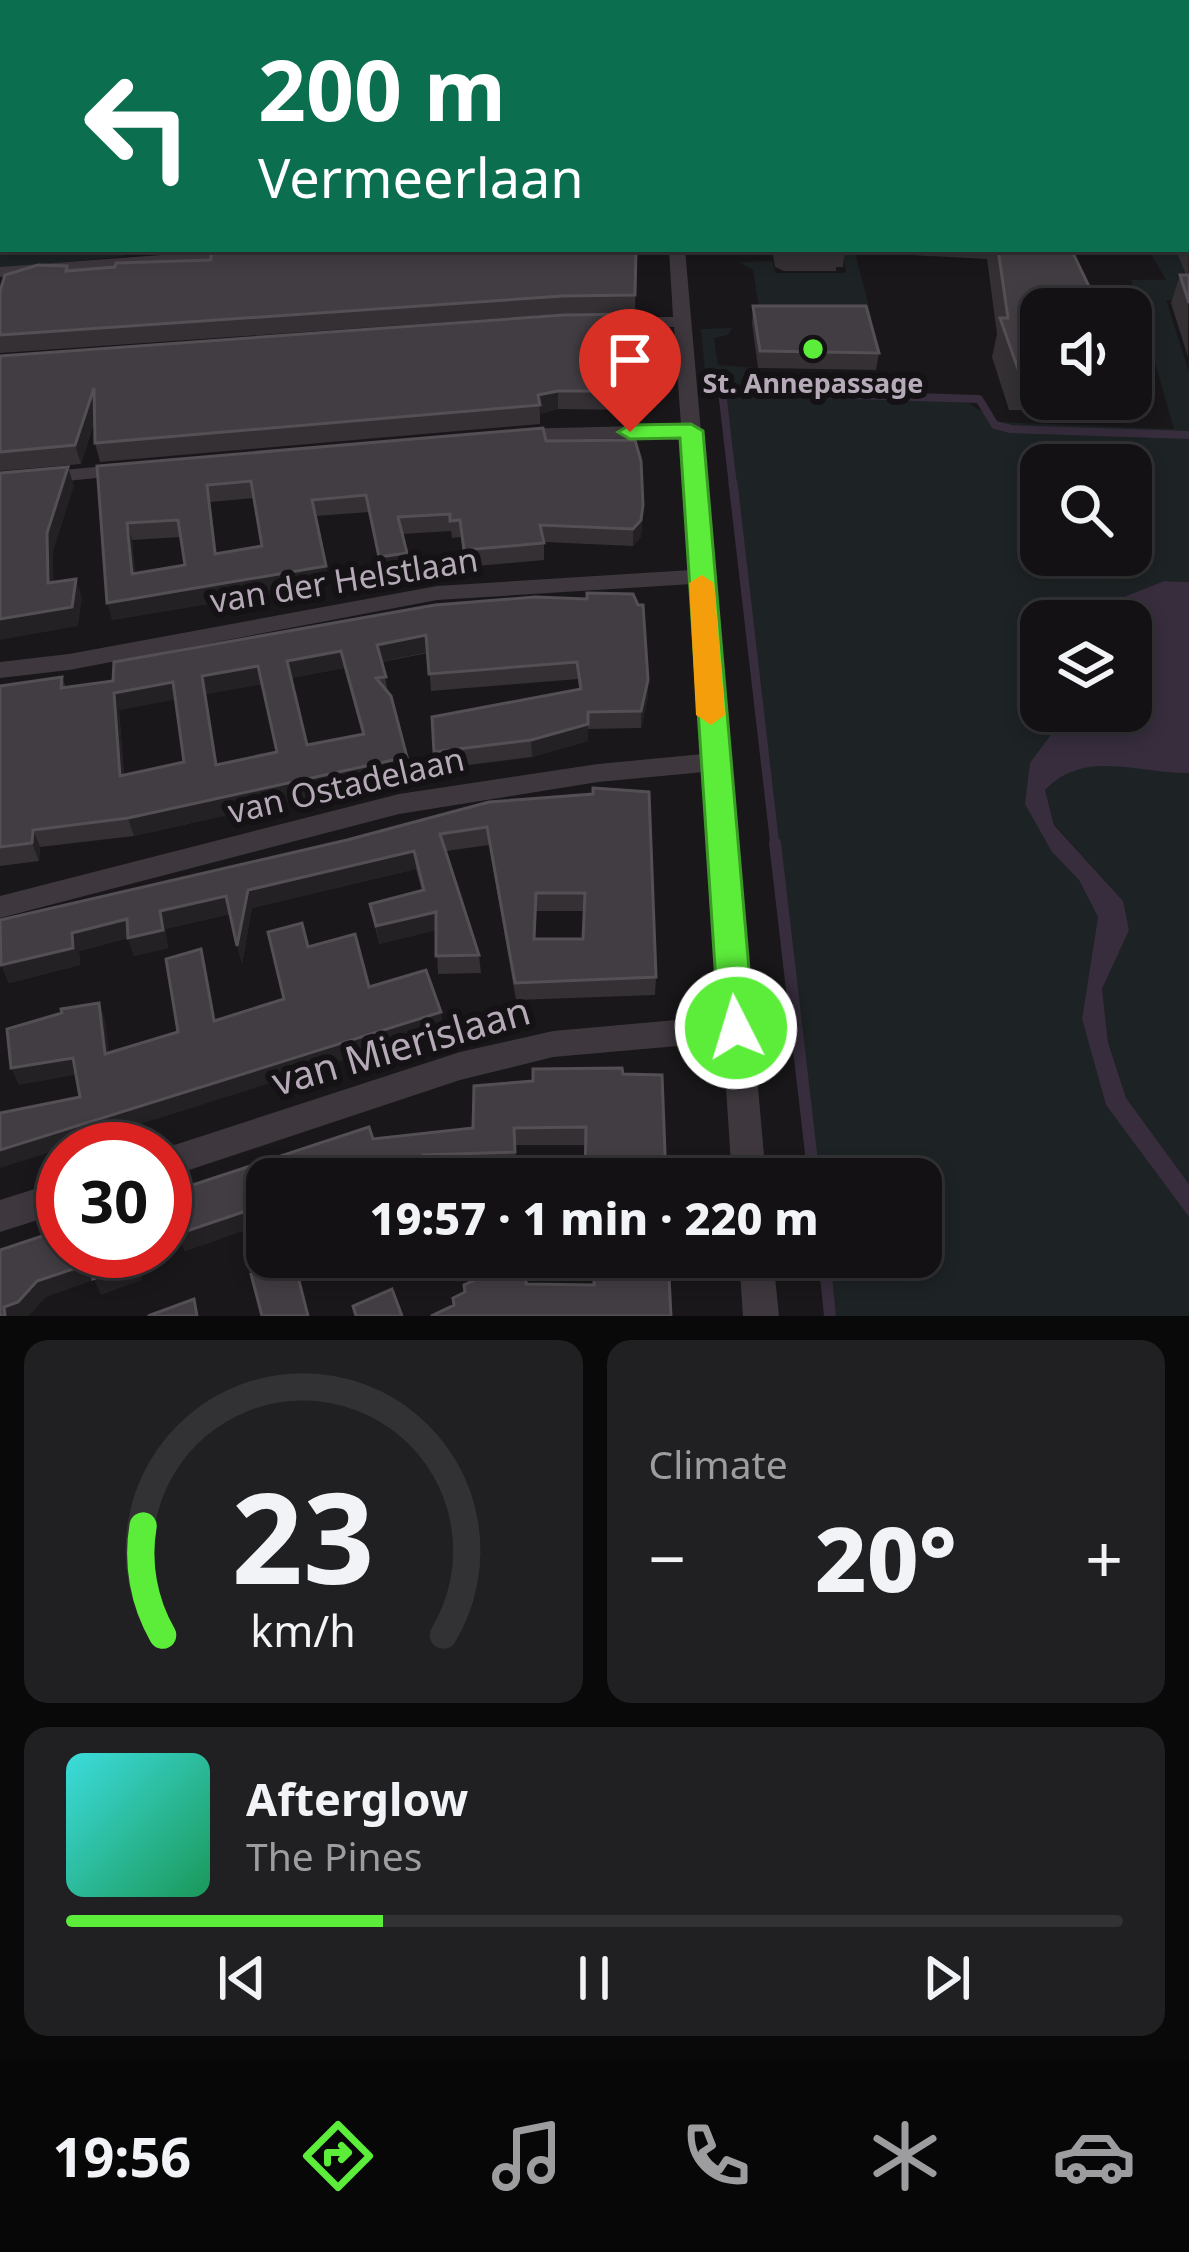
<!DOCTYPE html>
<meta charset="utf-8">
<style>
:root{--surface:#131113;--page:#201f21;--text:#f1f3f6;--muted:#9d9da0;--line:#323133;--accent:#5ced3b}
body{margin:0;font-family:"Noto Sans",sans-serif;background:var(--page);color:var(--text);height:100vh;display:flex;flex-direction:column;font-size:45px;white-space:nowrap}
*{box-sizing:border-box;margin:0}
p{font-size:39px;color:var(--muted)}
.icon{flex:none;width:66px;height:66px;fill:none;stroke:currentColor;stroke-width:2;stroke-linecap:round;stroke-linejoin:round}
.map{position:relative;height:1316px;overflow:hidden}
.drawer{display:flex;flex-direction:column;gap:24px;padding:24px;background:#0a090a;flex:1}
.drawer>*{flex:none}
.guide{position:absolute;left:0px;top:0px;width:1191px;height:252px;box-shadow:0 6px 18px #0003,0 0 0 3px var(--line);background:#0b6e4f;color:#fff;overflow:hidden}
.fabs{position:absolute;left:1020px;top:288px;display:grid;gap:24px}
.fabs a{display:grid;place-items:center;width:132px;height:132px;border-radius:24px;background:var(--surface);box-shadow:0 6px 18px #0003,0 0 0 3px var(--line);font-size:60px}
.speed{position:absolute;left:36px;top:1122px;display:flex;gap:24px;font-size:60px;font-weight:700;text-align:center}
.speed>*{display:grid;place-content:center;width:156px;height:156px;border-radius:50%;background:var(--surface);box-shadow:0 6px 18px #0003,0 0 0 3px var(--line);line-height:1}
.speed .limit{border:18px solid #d22;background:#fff;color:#111}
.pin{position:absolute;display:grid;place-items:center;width:102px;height:102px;color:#fff;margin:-123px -51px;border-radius:50% 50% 50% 0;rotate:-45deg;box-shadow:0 0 12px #0007}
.pin .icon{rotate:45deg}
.me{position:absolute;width:132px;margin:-66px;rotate:355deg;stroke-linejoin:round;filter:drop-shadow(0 0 9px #0008)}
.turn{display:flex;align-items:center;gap:42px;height:252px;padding:0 60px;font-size:54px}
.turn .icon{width:156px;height:156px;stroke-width:2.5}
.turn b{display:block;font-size:84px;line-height:102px}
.big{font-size:90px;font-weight:800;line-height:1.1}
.drawer .widget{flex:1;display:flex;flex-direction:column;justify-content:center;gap:18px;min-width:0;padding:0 42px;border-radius:24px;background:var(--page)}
.drawer .dial{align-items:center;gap:0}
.dial svg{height:312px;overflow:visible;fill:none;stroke:var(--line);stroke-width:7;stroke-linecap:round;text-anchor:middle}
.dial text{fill:var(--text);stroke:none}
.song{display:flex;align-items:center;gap:36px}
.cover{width:144px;height:144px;border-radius:18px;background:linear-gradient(135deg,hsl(180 70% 55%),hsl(150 70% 35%))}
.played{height:12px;border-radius:6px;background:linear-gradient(90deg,var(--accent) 30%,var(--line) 30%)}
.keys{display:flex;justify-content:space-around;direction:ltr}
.heat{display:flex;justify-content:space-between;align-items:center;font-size:66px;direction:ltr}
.drawer .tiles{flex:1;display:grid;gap:24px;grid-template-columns:1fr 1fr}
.widget:last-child{grid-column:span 2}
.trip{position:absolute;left:246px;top:1158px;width:696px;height:120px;border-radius:24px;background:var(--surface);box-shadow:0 6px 18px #0003,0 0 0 3px var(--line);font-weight:800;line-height:120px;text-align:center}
.tabs{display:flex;height:192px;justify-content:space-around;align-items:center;background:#080708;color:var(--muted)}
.tabs .icon{width:84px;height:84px}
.tabs .on{color:var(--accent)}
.tabs b{font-size:54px;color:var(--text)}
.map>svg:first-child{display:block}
.green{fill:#1d2224;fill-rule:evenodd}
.water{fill:#372d3d}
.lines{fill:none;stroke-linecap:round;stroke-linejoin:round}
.stream-far2{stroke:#372d3d;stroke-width:8}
.stream-far1{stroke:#372d3d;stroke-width:9}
.stream{stroke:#372d3d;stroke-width:12}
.street{fill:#3e383e;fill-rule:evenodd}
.secondary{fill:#4d464e;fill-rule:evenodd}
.wall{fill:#343034;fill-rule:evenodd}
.shaded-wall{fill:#232123}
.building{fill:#423d42;stroke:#544e55;stroke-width:3;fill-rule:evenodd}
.route{fill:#5ced3b;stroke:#3c9a26;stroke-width:3}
.slow{fill:#f59e0b}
.poi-dot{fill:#5ced3b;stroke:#141214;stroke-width:4.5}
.labels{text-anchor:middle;stroke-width:12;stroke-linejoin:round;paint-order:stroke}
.far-poi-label{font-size:27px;font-weight:bold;fill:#b6aab9;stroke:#141214}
.street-label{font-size:33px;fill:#b6aab9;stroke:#141214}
.near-street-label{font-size:39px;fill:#b6aab9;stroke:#141214}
</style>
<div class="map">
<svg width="1189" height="1316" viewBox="0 0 1189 1316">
<rect width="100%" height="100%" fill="#191719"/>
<path class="green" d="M 0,220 L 3,249 L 139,249 L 120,257 L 0,268 Z
M 842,249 L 854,249 L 872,318 L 760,314 L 753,270 L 738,262 L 772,261 L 776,273 L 846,273 Z
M 1148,249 L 1176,249 L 1189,285 L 1189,300 L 1166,300 L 1189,372 L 1189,582 L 1164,581 L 1099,607 L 1098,621 L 1041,621 L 1041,711 L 1131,711 L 1131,697 L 1147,712 L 1136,719 L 1053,732 L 1034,761 L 1052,852 L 1079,880 L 1098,917 L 1082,1019 L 1106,1105 L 1189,1217 L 1189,1316 L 834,1316 L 826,1257 L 921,1257 L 921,1179 L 814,1179 L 722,382 L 706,382 L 701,329 L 732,328 L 728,335 L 714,338 L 718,365 L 757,368 L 759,384 L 964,400 L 998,422 L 1174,429 L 1131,280 L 1166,280 ZM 1041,465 L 1131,465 L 1131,555 L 1041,555 Z
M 1096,763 L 1189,773 L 1189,1184 L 1126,1098 L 1108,1042 L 1102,989 L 1128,930 L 1123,901 L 1054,824 L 1045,790 L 1059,775 Z"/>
<path class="water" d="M 1164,581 L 1189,582 L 1189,773 C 1139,774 1085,748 1045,790 L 1054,825 L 1123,901 L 1129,930 L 1102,989 L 1108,1042 L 1126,1098 L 1189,1184 L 1189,1217 L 1106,1105 L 1082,1019 L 1098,917 L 1079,880 L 1052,852 L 1025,804 L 1030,763 L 1053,732 L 1136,719 L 1146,712 L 1131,697 L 1131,621 L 1098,621 L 1099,607 Z"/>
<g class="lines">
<path class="stream-far2" d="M 733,486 L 722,391 L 979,399 L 995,425 L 1011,429 L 1189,435"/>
<path class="stream-far1" d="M 733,483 L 775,846"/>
<path class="stream" d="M 775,843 L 814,1179
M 824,1257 L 830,1316"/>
<path class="street" d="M 0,72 L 3,72 L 3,80 L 0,80 Z
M 1188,97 L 1189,97 L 1189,106 L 1188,106 Z
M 1188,169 L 1189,169 L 1189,179 L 1188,179 Z
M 0,211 L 3,211 L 3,221 L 0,221 Z
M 242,249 L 250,254 L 248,258 L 0,277 L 0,267 Z
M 669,249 L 685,249 L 766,1179 L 732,1179 L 723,1042 L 553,1057 L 460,1080 L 165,1178 L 165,1149 L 162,1149 L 460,1052 L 553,1031 L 721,1016 L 704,772 L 598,782 L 399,814 L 0,918 L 0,896 L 399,794 L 598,764 L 703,754 L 692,584 L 437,600 L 69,670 L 0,678 L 0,662 L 69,654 L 437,586 L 691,570 L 682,437 L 514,441 L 504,435 L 514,429 L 681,425 L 674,327 L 607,327 L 598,322 L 607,317 L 673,317 Z
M 127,464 L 137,470 L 134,474 L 0,488 L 0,476 Z
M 63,1180 L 63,1212 L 0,1232 L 0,1200 Z
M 739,1257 L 773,1257 L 779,1316 L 743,1316 Z"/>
<path class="secondary" d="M 0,57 L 3,57 L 3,67 L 0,67 Z"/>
</g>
<path class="wall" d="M 0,0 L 177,0 L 177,3 L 3,3 L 3,35 L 0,36 Z
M 0,85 L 3,85 L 3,207 L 0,207 Z
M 1188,196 L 1189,197 L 1188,357 L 1171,303 L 1180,275 L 1186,275 L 1177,253 L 1167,253 L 1166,249 L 1188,249 Z
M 636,249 L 635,313 L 564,314 L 0,353 L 0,291 L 68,270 Z
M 772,249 L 845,249 L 843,267 L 836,267 L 836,271 L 784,271 L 775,267 Z
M 906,249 L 1071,249 L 1097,303 L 1095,309 L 1041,309 L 1041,399 L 1105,399 L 1103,408 L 1050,403 L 1048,410 L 1009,410 L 992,357 L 997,334 L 987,259 L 911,255 Z
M 753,306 L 879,353 L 876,370 L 758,368 L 752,323 Z
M 0,356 L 639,373 L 638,391 L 632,410 L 558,409 L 540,414 L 540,424 L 100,462 L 95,443 L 95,419 L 81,464 L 0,471 Z
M 546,441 L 642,522 L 641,537 L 633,546 L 544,542 L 544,560 L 466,567 L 461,537 L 452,538 L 451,531 L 402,534 L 409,570 L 382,575 L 369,512 L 316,516 L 329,584 L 112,620 L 97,466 ZM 254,498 L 262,546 L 217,554 L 210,502 ZM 181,537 L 185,565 L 135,573 L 132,540 Z
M 435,605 L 648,680 L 648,697 L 641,728 L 588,729 L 588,741 L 532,757 L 436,769 L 432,717 L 579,689 L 578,679 L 431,691 L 428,653 L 382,662 L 388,692 L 407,757 L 410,774 L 134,836 L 40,847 L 39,861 L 0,866 L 0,686 L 62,677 L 66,688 L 113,681 ZM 344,668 L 362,734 L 307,745 L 291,678 ZM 262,684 L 277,752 L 217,764 L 206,694 ZM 176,699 L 184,762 L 124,775 L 119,710 Z
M 593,794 L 656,977 L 655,995 L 516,1000 L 489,845 L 446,851 L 479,955 L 481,973 L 438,974 L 436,930 L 379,944 L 370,904 L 422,891 L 416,869 L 252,908 L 242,964 L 230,914 L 165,929 L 168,948 L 134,956 L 128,938 L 79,951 L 80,965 L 9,983 L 1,965 L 0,949 ZM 536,911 L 584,911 L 583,939 L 535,939 Z
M 622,1068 L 623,1074 L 662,1075 L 666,1179 L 585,1179 L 586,1145 L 516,1145 L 516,1169 L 426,1173 L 426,1179 L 267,1179 L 267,1230 L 265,1223 L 185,1251 L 178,1234 L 171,1192 L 369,1127 L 373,1139 L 473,1128 L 474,1086 L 533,1081 L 533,1069 Z"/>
<path class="shaded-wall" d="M 165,0 L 177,0 L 177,3 L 142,3 Z
M 639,373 L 638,391 L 632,410 L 633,391 Z
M 94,388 L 98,407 L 81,464 L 75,445 Z
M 558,391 L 558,409 L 540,414 L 538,395 Z
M 68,467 L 74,486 L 53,552 L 54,602 L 48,583 L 47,533 Z
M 643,505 L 641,537 L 633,546 L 633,529 Z
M 127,523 L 132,540 L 136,591 L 132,574 Z
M 407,553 L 409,570 L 382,575 L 379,557 Z
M 326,566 L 329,584 L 112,620 L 107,603 Z
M 76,579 L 82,598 L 78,626 L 0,640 L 0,619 Z
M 426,635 L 428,652 L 379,662 L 377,645 Z
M 341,651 L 344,668 L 291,678 L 287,661 Z
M 258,666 L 262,684 L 206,694 L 220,782 L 202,676 Z
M 648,680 L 648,697 L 641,728 L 641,711 Z
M 173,682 L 178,699 L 119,710 L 125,793 L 120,776 L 114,693 Z
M 588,724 L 588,741 L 532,757 L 531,740 Z
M 407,757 L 410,774 L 134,836 L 128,818 Z
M 33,830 L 40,847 L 39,861 L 32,843 Z
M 414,851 L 416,869 L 252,908 L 242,964 L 237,946 L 248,890 Z
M 226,896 L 230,914 L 165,929 L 168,948 L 134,956 L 128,938 L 79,951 L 80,965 L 9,983 L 1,965 L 72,933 Z
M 436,912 L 438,930 L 379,944 L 376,926 Z
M 201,949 L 206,966 L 219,1038 L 214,1021 Z
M 99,1003 L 105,1019 L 111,1071 L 105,1054 Z
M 441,1012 L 443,1029 L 0,1168 L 0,1150 Z
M 73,1058 L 80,1074 L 19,1085 L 11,1068 Z
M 261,1206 L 266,1223 L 185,1251 L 178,1234 Z
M 133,1251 L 137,1251 L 142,1280 L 101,1295 L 94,1280 L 46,1297 L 29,1316 L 5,1316 L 4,1307 L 37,1281 L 91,1263 Z
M 316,1257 L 339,1257 L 341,1266 L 300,1281 L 295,1265 Z"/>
<path class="building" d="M 0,0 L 165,0 L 142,3 L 3,3 L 3,15 L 0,15 Z
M 199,0 L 230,0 L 199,3 Z
M 0,85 L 3,85 L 3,184 L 0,184 Z
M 280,249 L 636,249 L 635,295 L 563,296 L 0,335 L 0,291 L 5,275 L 38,265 L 67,266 L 66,271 L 115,267 L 116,263 L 211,260 L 211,254 Z
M 998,249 L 1071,249 L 1097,303 L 1078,303 L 1082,309 L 1041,309 L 1041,369 L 1018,369 L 1000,318 L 1008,318 Z
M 1180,275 L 1189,275 L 1189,303 Z
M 753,306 L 866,306 L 879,353 L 760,351 Z
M 635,314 L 639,373 L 633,391 L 558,391 L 538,395 L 540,405 L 95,443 L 94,388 L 75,445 L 0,452 L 0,356 L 564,315 Z
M 543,428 L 546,441 L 635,440 L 641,461 L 643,505 L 641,520 L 633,529 L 540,525 L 544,543 L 464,550 L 460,520 L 450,521 L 450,514 L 398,517 L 407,553 L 379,557 L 366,495 L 312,500 L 326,566 L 107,603 L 97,466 ZM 251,481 L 262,546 L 215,554 L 207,485 ZM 178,520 L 185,565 L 132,574 L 127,523 Z
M 68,467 L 47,533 L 48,583 L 76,579 L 72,607 L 0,619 L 0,473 Z
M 587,593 L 633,594 L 638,605 L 643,605 L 648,680 L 641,711 L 588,712 L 588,724 L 531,740 L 434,752 L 432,717 L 581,689 L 577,662 L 429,674 L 426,635 L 377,645 L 386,677 L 376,678 L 391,696 L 407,757 L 128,818 L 33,830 L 32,843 L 0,847 L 0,686 L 62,677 L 61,688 L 113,681 L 114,662 L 435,605 L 535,597 L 587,599 ZM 341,651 L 364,734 L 307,745 L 287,661 ZM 258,666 L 277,752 L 216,765 L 202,676 ZM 173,682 L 184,762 L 120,776 L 114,693 Z
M 593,788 L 649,792 L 656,977 L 515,983 L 487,827 L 440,834 L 479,955 L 436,956 L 436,912 L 376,926 L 370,904 L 424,890 L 414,851 L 248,890 L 237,946 L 226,896 L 160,911 L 163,930 L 128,938 L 127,919 L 72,933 L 73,948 L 1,965 L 0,920 L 347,840 L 489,802 L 593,794 ZM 536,893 L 585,893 L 583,939 L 534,939 Z
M 302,923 L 308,947 L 355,934 L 369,987 L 426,970 L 441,1012 L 0,1150 L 0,1113 L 80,1097 L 73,1058 L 11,1068 L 7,1029 L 62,1013 L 61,1009 L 99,1003 L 105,1054 L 178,1032 L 166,959 L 201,949 L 214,1021 L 284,999 L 268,932 Z
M 622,1068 L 623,1074 L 662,1075 L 666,1179 L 585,1179 L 586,1127 L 514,1128 L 515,1152 L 423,1155 L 423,1169 L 366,1174 L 368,1179 L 267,1179 L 267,1230 L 261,1206 L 178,1234 L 171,1192 L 369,1127 L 373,1139 L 473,1128 L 474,1086 L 533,1081 L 533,1069 Z
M 63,1229 L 63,1251 L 133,1251 L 135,1264 L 93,1279 L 91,1263 L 37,1281 L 18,1302 L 4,1307 L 5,1316 L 0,1316 L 0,1250 Z
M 274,1257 L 316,1257 L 295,1265 L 308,1316 L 262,1316 L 251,1274 L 276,1268 Z
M 502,1257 L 527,1257 L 526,1284 L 594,1285 L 594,1257 L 668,1257 L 671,1316 L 431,1316 L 454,1305 L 453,1298 L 465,1292 L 464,1285 L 477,1279 L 475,1273 L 502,1261 Z
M 392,1289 L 402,1316 L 356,1316 L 353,1306 Z
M 194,1299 L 197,1316 L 148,1316 Z"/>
<path class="route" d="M 691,424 L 703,431 L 754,1028 L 749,1039 L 736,1043 L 724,1039 L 719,1028 L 680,438 L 630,439 L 618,432 L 630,425 Z"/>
<path class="slow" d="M 702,575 L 714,583 L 725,715 L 711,725 L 696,715 L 689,583 Z"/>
<circle class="poi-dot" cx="813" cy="349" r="12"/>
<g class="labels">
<g class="far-poi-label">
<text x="813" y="393">St. Annepassage</text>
</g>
<g class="street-label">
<text transform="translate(344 580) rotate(-9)" y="12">van der Helstlaan</text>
<text transform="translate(346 785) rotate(-13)" y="12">van Ostadelaan</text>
</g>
<g class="near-street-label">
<text transform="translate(401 1046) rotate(-16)" y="14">van Mierislaan</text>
</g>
</g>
</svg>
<div class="fabs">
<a><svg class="icon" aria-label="sound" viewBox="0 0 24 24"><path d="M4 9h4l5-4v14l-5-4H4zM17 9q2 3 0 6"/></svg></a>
<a><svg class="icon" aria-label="search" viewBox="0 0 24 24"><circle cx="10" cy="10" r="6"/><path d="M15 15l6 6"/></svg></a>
<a><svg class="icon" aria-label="layers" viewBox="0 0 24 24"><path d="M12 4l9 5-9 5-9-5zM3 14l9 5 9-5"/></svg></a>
</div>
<div class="speed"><div class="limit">30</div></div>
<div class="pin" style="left:630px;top:432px;background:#d93025"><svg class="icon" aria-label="arrive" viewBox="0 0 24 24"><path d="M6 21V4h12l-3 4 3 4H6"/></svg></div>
<svg class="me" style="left:736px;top:1028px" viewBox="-20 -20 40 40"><circle r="17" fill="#5ced3b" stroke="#fff" stroke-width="3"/><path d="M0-11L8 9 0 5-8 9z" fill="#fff"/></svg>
<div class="trip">19:57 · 1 min · 220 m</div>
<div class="guide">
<div class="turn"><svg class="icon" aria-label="left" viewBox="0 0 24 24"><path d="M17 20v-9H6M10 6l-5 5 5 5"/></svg><div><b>200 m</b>Vermeerlaan</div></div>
</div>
</div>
<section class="drawer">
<div class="tiles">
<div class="widget dial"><svg viewBox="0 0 100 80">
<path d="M14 69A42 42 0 1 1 86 69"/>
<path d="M14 69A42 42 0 0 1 9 41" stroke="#5ced3b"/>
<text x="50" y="56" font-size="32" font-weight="700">23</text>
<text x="50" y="72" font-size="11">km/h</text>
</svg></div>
<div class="widget"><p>Climate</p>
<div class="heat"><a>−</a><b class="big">20°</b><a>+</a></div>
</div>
<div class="widget">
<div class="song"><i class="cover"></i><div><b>Afterglow</b><p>The Pines</p></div></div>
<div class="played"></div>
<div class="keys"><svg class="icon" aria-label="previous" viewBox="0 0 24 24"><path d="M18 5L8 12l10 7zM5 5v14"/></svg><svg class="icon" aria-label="pause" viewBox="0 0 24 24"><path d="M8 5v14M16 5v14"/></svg><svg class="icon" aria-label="next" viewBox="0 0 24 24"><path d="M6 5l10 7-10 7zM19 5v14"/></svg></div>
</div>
</div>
</section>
<nav class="tabs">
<b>19:56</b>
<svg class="icon on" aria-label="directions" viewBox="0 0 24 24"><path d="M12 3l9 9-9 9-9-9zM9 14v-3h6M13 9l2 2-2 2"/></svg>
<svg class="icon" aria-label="music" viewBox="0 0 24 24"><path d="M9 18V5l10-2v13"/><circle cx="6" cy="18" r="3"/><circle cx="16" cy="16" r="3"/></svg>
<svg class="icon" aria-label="phone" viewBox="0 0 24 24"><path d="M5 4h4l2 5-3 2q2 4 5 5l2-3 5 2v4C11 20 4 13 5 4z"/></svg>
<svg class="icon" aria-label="climate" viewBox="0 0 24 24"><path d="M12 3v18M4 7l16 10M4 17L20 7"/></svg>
<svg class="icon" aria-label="car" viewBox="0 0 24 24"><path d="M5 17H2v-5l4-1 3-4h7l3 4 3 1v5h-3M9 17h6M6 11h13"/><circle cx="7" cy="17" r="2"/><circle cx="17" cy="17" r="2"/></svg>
</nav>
